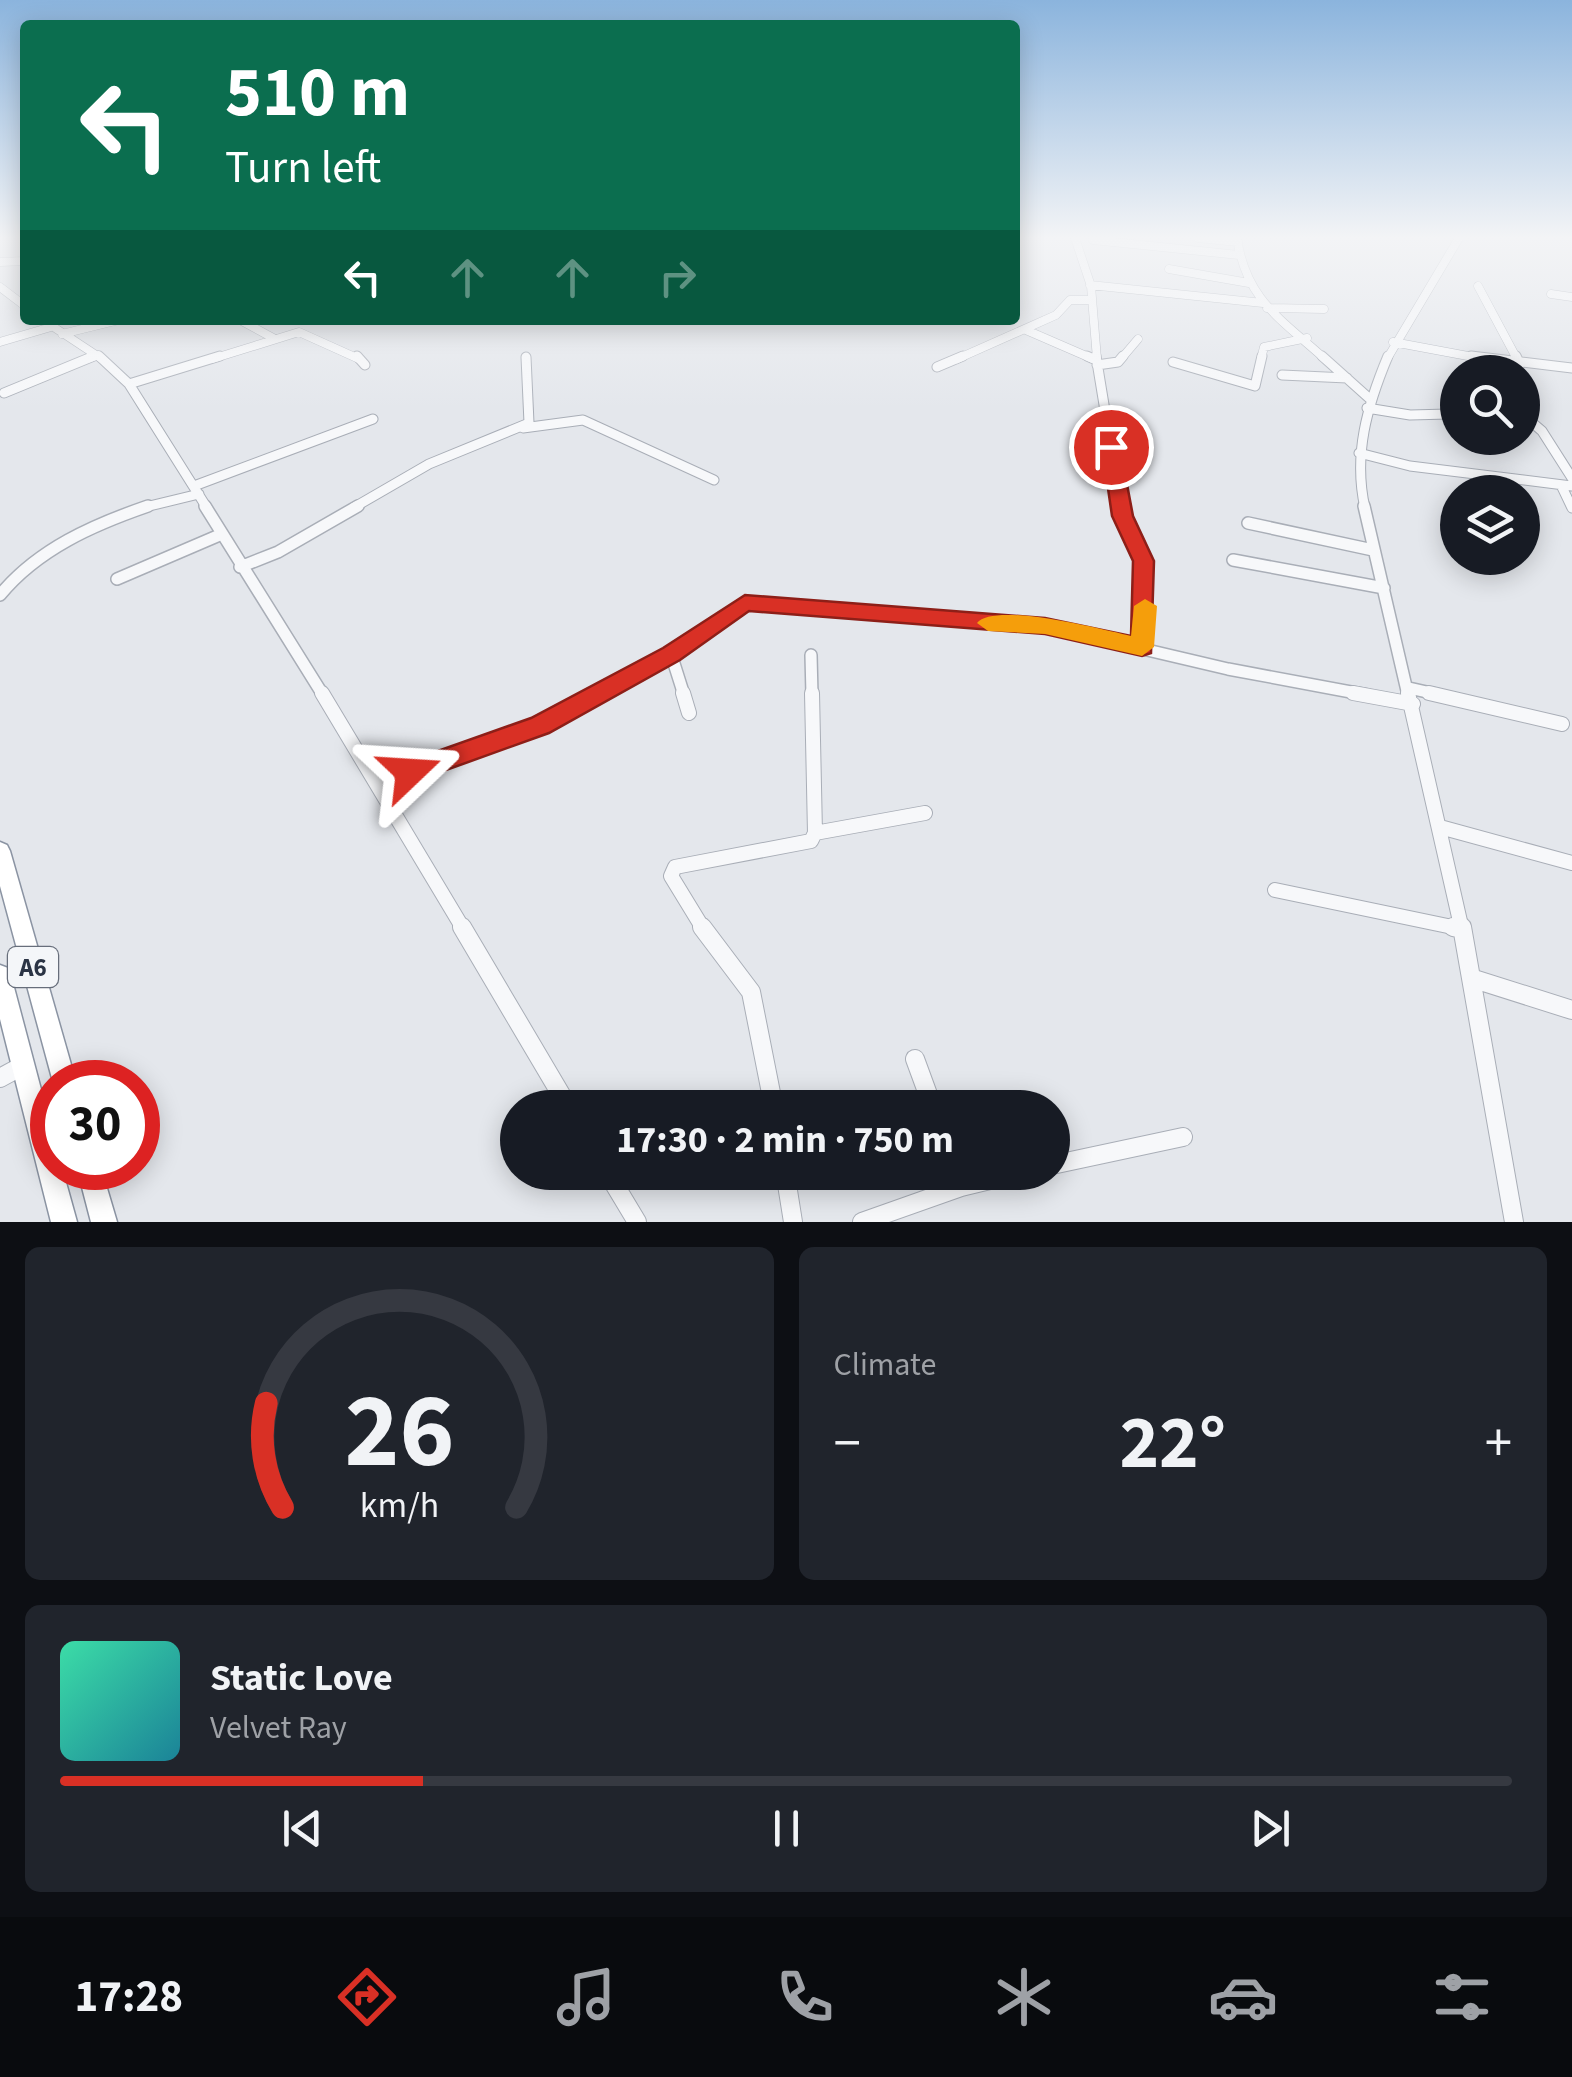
<!DOCTYPE html>
<meta charset="utf-8">
<style>
:root{--surface:#171b24;--page:#20242c;--text:#f1f3f6;--muted:#9ea1a6;--line:#363941;--accent:#d93025}
body{margin:0;font-family:"Source Sans 3",sans-serif;background:var(--page);color:var(--text);height:100vh;display:flex;flex-direction:column;font-size:38px;white-space:nowrap}
*{box-sizing:border-box;margin:0}
p{font-size:32px;color:var(--muted)}
.icon{flex:none;width:55px;height:55px;fill:none;stroke:currentColor;stroke-width:2;stroke-linecap:round;stroke-linejoin:round}
.map{position:relative;height:1222px;overflow:hidden}
.details{display:flex;flex-direction:column;gap:25px;padding:25px;background:#0d0f14;flex:1}
.details>*{flex:none}
.hud{position:absolute;left:20px;top:20px;width:1000px;height:305px;border-radius:10px;box-shadow:0 5px 25px #0003;background:#0b6e4f;color:#fff;overflow:hidden}
.controls{position:absolute;left:1440px;top:355px;display:grid;gap:20px}
.controls a{display:grid;place-items:center;width:100px;height:100px;border-radius:50%;background:var(--surface);box-shadow:0 5px 25px #0003;font-size:50px}
.speed{position:absolute;left:30px;top:1060px;display:flex;gap:20px;font-size:50px;font-weight:700;text-align:center}
.speed>*{display:grid;place-content:center;width:130px;height:130px;border-radius:50%;background:var(--surface);box-shadow:0 5px 25px #0003;line-height:1}
.speed .limit{border:15px solid #d22;background:#fff;color:#111}
.pin{position:absolute;display:grid;place-items:center;width:85px;height:85px;color:#fff;margin:-42px;border:5px solid #fff;border-radius:50%;box-shadow:0 2px 10px #0007}
.me{position:absolute;width:110px;margin:-55px;rotate:70deg;stroke-linejoin:round;filter:drop-shadow(0 0 8px #0008)}
.turn{display:flex;align-items:center;gap:35px;height:210px;padding:0 40px;font-size:45px}
.turn .icon{width:130px;height:130px;stroke-width:2.5}
.turn b{display:block;font-size:70px;line-height:85px}
.lanes{display:flex;align-items:center;height:95px;padding:0 40px;background:#0003;justify-content:center;gap:50px;direction:ltr}
.lanes .off{opacity:.35}
.big{font-size:75px;font-weight:700;line-height:1.1}
.details .widget{flex:1;display:flex;flex-direction:column;justify-content:center;gap:15px;min-width:0;padding:0 35px;border-radius:15px;background:var(--page)}
.details .dial{align-items:center;gap:0}
.dial svg{height:260px;overflow:visible;fill:none;stroke:var(--line);stroke-width:7;stroke-linecap:round;text-anchor:middle}
.dial text{fill:var(--text);stroke:none}
.song{display:flex;align-items:center;gap:30px}
.cover{width:120px;height:120px;border-radius:15px;background:linear-gradient(135deg,hsl(160 70% 55%),hsl(190 70% 35%))}
.played{height:10px;border-radius:5px;background:linear-gradient(90deg,var(--accent) 25%,var(--line) 25%)}
.keys{display:flex;justify-content:space-around;direction:ltr}
.heat{display:flex;justify-content:space-between;align-items:center;font-size:55px;direction:ltr}
.details .tiles{flex:1;display:grid;gap:25px;grid-template-columns:1fr 1fr}
.widget:last-child{grid-column:span 2}
.trip{position:absolute;left:500px;top:1090px;width:570px;height:100px;border-radius:50px;background:var(--surface);box-shadow:0 5px 25px #0003;font-weight:700;line-height:100px;text-align:center}
.dock{display:flex;height:160px;justify-content:space-around;align-items:center;background:#090b0e;color:var(--muted)}
.dock .icon{width:70px;height:70px}
.dock .current{color:var(--accent)}
.dock b{font-size:45px;color:var(--text)}
.map>svg:first-child{display:block}
.lines{fill:none;stroke-linecap:round;stroke-linejoin:round}
.minor-far4-casing{stroke:#a9aeb7;stroke-width:9}
.minor-far3-casing{stroke:#a9aeb7;stroke-width:11}
.minor-far2-casing{stroke:#a9aeb7;stroke-width:14}
.minor-far1-casing{stroke:#a9aeb7;stroke-width:16}
.minor-casing{stroke:#a9aeb7;stroke-width:20}
.highway-casing{stroke:#8b94a3;stroke-width:3}
.minor-far4{stroke:#f7f8fa;stroke-width:8}
.minor-far3{stroke:#f7f8fa;stroke-width:9}
.minor-far2{stroke:#f7f8fa;stroke-width:11}
.minor-far1{stroke:#f7f8fa;stroke-width:14}
.minor{stroke:#f7f8fa;stroke-width:18}
.highway{fill:#fff;fill-rule:evenodd}
.route{fill:#d93025;stroke:#8d1f18;stroke-width:2.5}
.slow{fill:#f59e0b}
.labels{text-anchor:middle;stroke-width:8;stroke-linejoin:round;paint-order:stroke}
.shield{fill:#f4f6f9;stroke:#676e7b;stroke-width:2.5}
.shield-label{font-size:25px;font-weight:bold;fill:#2b3445}
</style>
<div class="map">
<svg width="1572" height="1222" viewBox="0 0 1572 1222">
<rect width="100%" height="100%" fill="#e4e7ec"/>
<g class="lines">
<defs>
<path id="minor-far4" d="M 1075,238 L 1091,286 L 1097,359
M 1198,238 L 1238,242
M 1237,238 C 1246,300 1281,319 1325,359
M 1093,240 L 1239,255
M 0,262 L 25,261
M 1169,269 L 1249,283
M 1090,285 L 1263,303
M 1478,286 L 1517,359
M 0,287 L 25,306
M 1551,294 L 1572,297
M 1267,308 L 1324,309
M 43,320 L 102,359
M 240,320 L 275,339
M 1026,330 L 1093,359
M 62,334 L 119,320
M 0,342 L 51,327
M 1393,342 L 1484,359
M 87,359 L 98,355
M 212,359 L 299,332 L 359,359
M 957,359 L 1056,315 L 1070,300 L 1092,300
M 1121,359 L 1138,339
M 1261,359 L 1264,347 L 1307,338
M 1387,359 L 1459,238"/>
<path id="minor-far3" d="M 99,356 L 129,384 L 207,508
M 357,356 L 365,365
M 1087,356 L 1096,360
M 1096,356 L 1121,508
M 1322,356 L 1370,399
M 1471,356 L 1572,368
M 1516,356 L 1520,364
M 1173,362 L 1255,386 L 1262,356
M 1097,365 L 1118,362 L 1123,356
M 937,367 L 963,356
M 1282,375 L 1347,378
M 129,384 L 220,356
M 4,393 L 94,356
M 1367,408 L 1410,415 L 1448,414
M 1522,414 L 1542,431 L 1572,478
M 523,428 L 583,420 L 714,480
M 1359,453 L 1410,466 L 1572,486
M 1561,485 L 1572,508
M 194,486 L 373,419
M 141,508 L 199,494
M 353,508 L 429,464 L 529,423 L 526,357
M 1365,508 C 1353,455 1367,406 1388,356"/>
<path id="minor-far2" d="M 205,506 L 323,695
M 1120,506 L 1144,561 L 1142,647
M 1364,506 L 1408,695
M 1248,523 L 1373,550
M 1233,560 L 1384,588
M 240,567 L 278,552 L 358,506
M 117,579 L 222,534
M 0,595 C 38,549 93,525 148,506
M 811,655 L 812,695
M 1409,688 L 1440,695
M 594,695 L 671,654
M 684,695 L 671,654 L 750,602 L 1045,626 L 1228,669 L 1367,695"/>
<path id="minor-far1" d="M 322,693 L 464,930
M 683,693 L 689,713
M 1353,693 L 1413,704
M 1408,693 L 1462,930
M 1429,693 L 1562,724
M 378,785 L 522,734 L 599,693
M 1440,827 L 1572,863
M 815,833 L 925,813
M 1275,890 L 1462,929
M 704,930 L 671,876 L 675,867 L 811,841 L 815,833 L 812,693"/>
<path id="minor" d="M 462,927 L 569,1108
M 702,927 L 751,992 L 774,1108
M 1453,927 L 1462,929
M 1462,927 L 1514,1222
M 1471,978 L 1572,1010
M 915,1059 L 933,1108
M 0,1078 L 22,1066
M 1052,1165 L 1183,1137
M 607,1172 L 637,1222
M 785,1172 L 793,1222
M 956,1172 L 961,1187
M 862,1222 L 961,1187 L 1023,1172"/>
<path id="highway" d="M 0,842 L 7,845 L 10,851 L 76,1082 L 53,1082 L 0,886 Z
M 0,965 L 8,968 L 11,976 L 52,1131 L 52,1168 L 62,1168 L 77,1222 L 51,1222 L 0,1019 Z
M 77,1168 L 101,1168 L 117,1222 L 91,1222 Z"/>
</defs>
<use href="#minor-far4" class="minor-far4-casing"/>
<use href="#minor-far3" class="minor-far3-casing"/>
<use href="#minor-far2" class="minor-far2-casing"/>
<use href="#minor-far1" class="minor-far1-casing"/>
<use href="#minor" class="minor-casing"/>
<use href="#highway" class="highway-casing"/>
<use href="#minor-far4" class="minor-far4"/>
<use href="#minor-far3" class="minor-far3"/>
<use href="#minor-far2" class="minor-far2"/>
<use href="#minor-far1" class="minor-far1"/>
<use href="#minor" class="minor"/>
<use href="#highway" class="highway"/>
</g>
<linearGradient id="sky" x2="0" y2="1"><stop stop-color="#8bb4dd"/><stop offset="0.58" stop-color="#f3f4f6"/><stop offset="1" stop-color="#f3f4f6" stop-opacity="0"/></linearGradient>
<rect width="1572" height="409" fill="url(#sky)"/>
<path class="route" d="M 1111,442 L 1120,447 L 1133,516 L 1154,561 L 1151,653 L 1142,656 L 1045,634 L 749,611 L 680,660 L 549,733 L 410,783 L 401,780 L 397,772 L 401,764 L 531,718 L 663,648 L 745,595 L 1045,618 L 1131,636 L 1133,561 L 1112,516 L 1102,447 Z"/>
<path class="slow" d="M 1145,599 L 1157,606 L 1154,647 L 1142,656 L 1045,634 L 988,631 L 977,623 C 994,601 1104,630 1131,636 L 1134,606 Z"/>
<g class="labels">
<rect class="shield" x="8" y="947" width="50" height="40" rx="8"/>
<g class="shield-label">
<text x="33" y="976">A6</text>
</g>
</g>
</svg>
<div class="controls">
<a><svg class="icon" aria-label="search" viewBox="0 0 24 24"><circle cx="10" cy="10" r="6"/><path d="M15 15l6 6"/></svg></a>
<a><svg class="icon" aria-label="layers" viewBox="0 0 24 24"><path d="M12 4l9 5-9 5-9-5zM3 14l9 5 9-5"/></svg></a>
</div>
<div class="speed"><div class="limit">30</div></div>
<div class="pin" style="left:1111px;top:447px;background:#d93025"><svg class="icon" aria-label="arrive" viewBox="0 0 24 24"><path d="M6 21V4h12l-3 4 3 4H6"/></svg></div>
<svg class="me" style="left:410px;top:772px" viewBox="-20 -20 40 40"><path d="M0-17L14 15 0 8-14 15z" fill="#d93025" stroke="#fff" stroke-width="4"/></svg>
<div class="trip">17:30 · 2 min · 750 m</div>
<div class="hud">
<div class="turn"><svg class="icon" aria-label="left" viewBox="0 0 24 24"><path d="M17 20v-9H6M10 6l-5 5 5 5"/></svg><div><b>510 m</b>Turn left</div></div>
<div class="lanes"><svg class="icon" aria-label="left" viewBox="0 0 24 24"><path d="M17 20v-9H6M10 6l-5 5 5 5"/></svg><svg class="icon off" aria-label="ahead" viewBox="0 0 24 24"><path d="M12 20V5M6 11l6-6 6 6"/></svg><svg class="icon off" aria-label="ahead" viewBox="0 0 24 24"><path d="M12 20V5M6 11l6-6 6 6"/></svg><svg class="icon off" aria-label="right" viewBox="0 0 24 24"><path d="M7 20v-9h11M14 6l5 5-5 5"/></svg></div>
</div>
</div>
<section class="details">
<div class="tiles">
<div class="widget dial"><svg viewBox="0 0 100 80">
<path d="M14 69A42 42 0 1 1 86 69"/>
<path d="M14 69A42 42 0 0 1 9 37" stroke="#d93025"/>
<text x="50" y="56" font-size="32" font-weight="700">26</text>
<text x="50" y="72" font-size="11">km/h</text>
</svg></div>
<div class="widget"><p>Climate</p>
<div class="heat"><a>−</a><b class="big">22°</b><a>+</a></div>
</div>
<div class="widget">
<div class="song"><i class="cover"></i><div><b>Static Love</b><p>Velvet Ray</p></div></div>
<div class="played"></div>
<div class="keys"><svg class="icon" aria-label="previous" viewBox="0 0 24 24"><path d="M18 5L8 12l10 7zM5 5v14"/></svg><svg class="icon" aria-label="pause" viewBox="0 0 24 24"><path d="M8 5v14M16 5v14"/></svg><svg class="icon" aria-label="next" viewBox="0 0 24 24"><path d="M6 5l10 7-10 7zM19 5v14"/></svg></div>
</div>
</div>
</section>
<nav class="dock">
<b>17:28</b>
<svg class="icon current" aria-label="directions" viewBox="0 0 24 24"><path d="M12 3l9 9-9 9-9-9zM9 14v-3h6M13 9l2 2-2 2"/></svg>
<svg class="icon" aria-label="music" viewBox="0 0 24 24"><path d="M9 18V5l10-2v13"/><circle cx="6" cy="18" r="3"/><circle cx="16" cy="16" r="3"/></svg>
<svg class="icon" aria-label="phone" viewBox="0 0 24 24"><path d="M5 4h4l2 5-3 2q2 4 5 5l2-3 5 2v4C11 20 4 13 5 4z"/></svg>
<svg class="icon" aria-label="climate" viewBox="0 0 24 24"><path d="M12 3v18M4 7l16 10M4 17L20 7"/></svg>
<svg class="icon" aria-label="car" viewBox="0 0 24 24"><path d="M5 17H2v-5l4-1 3-4h7l3 4 3 1v5h-3M9 17h6M6 11h13"/><circle cx="7" cy="17" r="2"/><circle cx="17" cy="17" r="2"/></svg>
<svg class="icon" aria-label="filters" viewBox="0 0 24 24"><path d="M4 7h16M4 17h16"/><circle cx="9" cy="7" r="2"/><circle cx="15" cy="17" r="2"/></svg>
</nav>
